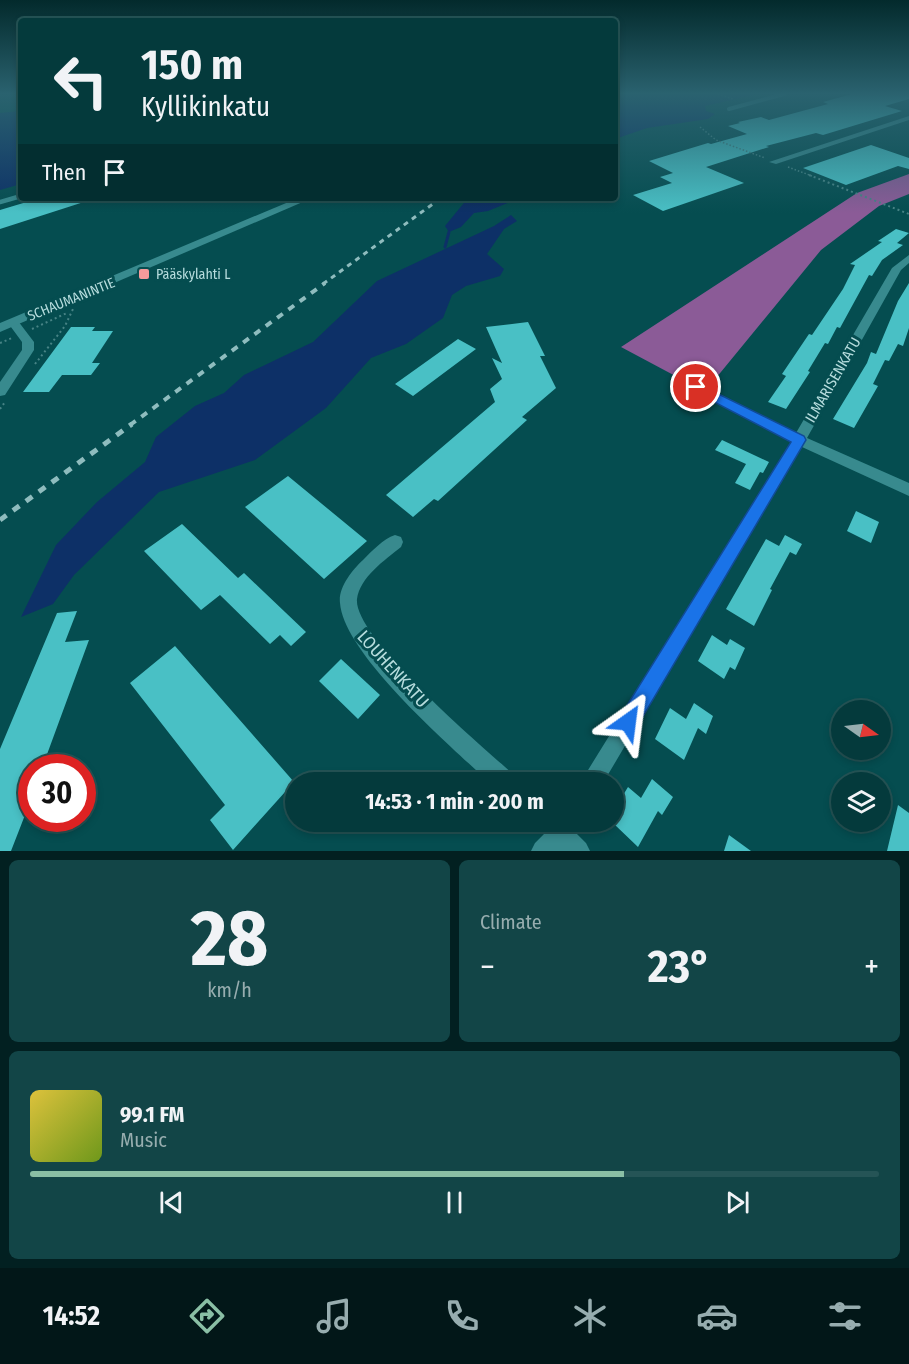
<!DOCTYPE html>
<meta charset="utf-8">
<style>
:root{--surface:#043a3c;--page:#124547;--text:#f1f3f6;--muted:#97adaf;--line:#255456;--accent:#8abfa5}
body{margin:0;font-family:"Fira Sans Condensed",sans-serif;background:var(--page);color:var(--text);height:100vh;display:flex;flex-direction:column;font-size:22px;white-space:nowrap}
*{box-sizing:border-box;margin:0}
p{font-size:20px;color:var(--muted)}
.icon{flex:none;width:33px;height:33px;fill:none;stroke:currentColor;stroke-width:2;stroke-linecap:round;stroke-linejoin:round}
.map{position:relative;height:851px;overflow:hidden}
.sheet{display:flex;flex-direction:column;gap:9px;padding:9px;background:#022021;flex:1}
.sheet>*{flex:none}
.top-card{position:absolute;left:18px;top:18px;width:600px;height:183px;border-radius:6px;box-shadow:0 3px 9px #0003,0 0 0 2px var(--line);background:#043a3c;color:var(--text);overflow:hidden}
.needle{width:39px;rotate:104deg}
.fabs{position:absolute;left:831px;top:700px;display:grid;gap:12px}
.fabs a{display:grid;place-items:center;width:60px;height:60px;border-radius:50%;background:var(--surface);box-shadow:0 3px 9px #0003,0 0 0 2px var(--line);font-size:30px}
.speed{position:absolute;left:18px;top:754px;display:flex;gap:12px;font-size:30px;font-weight:700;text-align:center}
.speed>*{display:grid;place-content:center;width:78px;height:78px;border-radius:50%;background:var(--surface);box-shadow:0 3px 9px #0003,0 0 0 2px var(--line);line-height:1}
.speed .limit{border:9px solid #d22;background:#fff;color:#111}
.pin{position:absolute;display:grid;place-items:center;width:51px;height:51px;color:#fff;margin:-26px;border:3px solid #fff;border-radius:50%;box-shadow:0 2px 6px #0007}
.me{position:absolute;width:66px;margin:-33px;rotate:31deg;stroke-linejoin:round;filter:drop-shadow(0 0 4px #0008)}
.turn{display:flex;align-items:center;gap:21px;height:126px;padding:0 24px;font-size:27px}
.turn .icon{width:78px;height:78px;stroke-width:2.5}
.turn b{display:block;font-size:42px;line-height:51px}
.then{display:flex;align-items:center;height:57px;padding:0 24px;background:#0003;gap:12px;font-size:22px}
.big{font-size:45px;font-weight:700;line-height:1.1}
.sheet .widget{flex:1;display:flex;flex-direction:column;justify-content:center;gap:9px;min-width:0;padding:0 21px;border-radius:9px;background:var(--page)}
.sheet .dial{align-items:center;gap:0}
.dial b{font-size:78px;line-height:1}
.song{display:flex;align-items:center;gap:18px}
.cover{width:72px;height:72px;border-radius:9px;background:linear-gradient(135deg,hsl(50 70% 55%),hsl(80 70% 35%))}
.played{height:6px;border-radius:3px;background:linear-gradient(90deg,var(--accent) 70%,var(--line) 70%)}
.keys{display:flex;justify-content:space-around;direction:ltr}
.heat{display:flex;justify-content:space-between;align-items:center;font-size:33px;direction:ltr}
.sheet .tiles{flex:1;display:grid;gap:9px;grid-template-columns:1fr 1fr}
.widget:last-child{grid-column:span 2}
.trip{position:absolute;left:285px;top:772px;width:339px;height:60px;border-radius:30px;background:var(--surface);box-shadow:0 3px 9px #0003,0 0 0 2px var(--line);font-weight:700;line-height:60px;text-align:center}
.tab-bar{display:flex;height:96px;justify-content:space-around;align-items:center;background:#021718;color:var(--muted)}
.tab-bar .icon{width:42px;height:42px}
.tab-bar .selected{color:var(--accent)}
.tab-bar b{font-size:27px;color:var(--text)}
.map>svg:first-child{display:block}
.forest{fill:#8b5b97}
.water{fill:#0d3067}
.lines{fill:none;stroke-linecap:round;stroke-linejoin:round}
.stream{stroke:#0d3067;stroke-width:3}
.building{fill:#49c0c5}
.path-far1{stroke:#478385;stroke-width:1.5;stroke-dasharray:1.5 2;stroke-linecap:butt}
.path{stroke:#478385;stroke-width:2;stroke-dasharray:2 3;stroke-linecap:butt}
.service-far1{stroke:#388a8e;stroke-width:4}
.service{stroke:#388a8e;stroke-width:4.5}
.minor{fill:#388a8e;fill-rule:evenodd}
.tertiary{fill:#388a8e;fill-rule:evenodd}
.rail-far2{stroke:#8fbcbe;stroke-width:3;stroke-dasharray:5 5;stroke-linecap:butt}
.rail-far1{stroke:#8fbcbe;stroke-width:4;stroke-dasharray:7 7;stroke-linecap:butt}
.rail{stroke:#8fbcbe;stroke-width:5;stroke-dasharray:8 8;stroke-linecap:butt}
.route{fill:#1a73e8;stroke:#114b97;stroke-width:1.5}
.poi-dot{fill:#f59b9b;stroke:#054d50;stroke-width:2}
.labels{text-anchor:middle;stroke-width:6;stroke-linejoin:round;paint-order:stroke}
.far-poi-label{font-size:14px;fill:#b6dcdd;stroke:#054d50;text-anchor:start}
.far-street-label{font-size:14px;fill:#b6dcdd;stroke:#054d50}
.street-label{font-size:15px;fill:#b6dcdd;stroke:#054d50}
.near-street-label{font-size:18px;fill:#b6dcdd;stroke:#054d50}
</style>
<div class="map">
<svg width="909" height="851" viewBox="0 0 909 851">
<rect width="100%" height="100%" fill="#054d50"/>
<path class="forest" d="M 909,174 L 909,194 L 879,206 L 821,250 L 707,389 L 696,387 L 621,347 L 857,193 Z"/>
<path class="water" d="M 615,94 L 757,94 L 705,106 L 706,111 L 715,114 L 708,119 L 647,128 L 615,139 Z
M 21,111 L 21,184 L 0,190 L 0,113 Z
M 468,198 L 520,198 L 488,211 L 474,213 L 461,227 L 449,232 L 445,226 Z
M 511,215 L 517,221 L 504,229 L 487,254 L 504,269 L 500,276 L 466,286 L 452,295 L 443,318 L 406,344 L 371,358 L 326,408 L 255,460 L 159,492 L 74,575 L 53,604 L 21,617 L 56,545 L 97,502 L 145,462 L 156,437 L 195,406 L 224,393 L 244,375 L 313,342 L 377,281 L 494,226 Z"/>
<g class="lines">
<path class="stream" d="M 445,247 L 449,232"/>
</g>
<path class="building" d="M 852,94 L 909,94 L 909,99 L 885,106 L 902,111 L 823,135 L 816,133 L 766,146 L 769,147 L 706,167 L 744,183 L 663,211 L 633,195 L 672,183 L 660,177 L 673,173 L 649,161 L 708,143 L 711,144 L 747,134 L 728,126 L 740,123 L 738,122 L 761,117 L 769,120 L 828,104 L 823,102 Z
M 871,145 L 909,158 L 909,169 L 898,166 L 846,185 L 803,168 Z
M 40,198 L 89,198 L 90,200 L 0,229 L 0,210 Z
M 896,229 L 909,233 L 897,243 L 903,245 L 882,260 L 872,276 L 869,275 L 840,328 L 837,327 L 828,344 L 825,343 L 808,371 L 810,372 L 786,409 L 768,402 L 786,376 L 782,374 L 809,334 L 812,335 L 843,289 L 855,265 L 850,264 L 882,242 L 878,241 Z
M 909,283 L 909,328 L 903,346 L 898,344 L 889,361 L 885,360 L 873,384 L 878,386 L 854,428 L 833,419 L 867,363 L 871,352 L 876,354 L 898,301 Z
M 528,322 L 545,356 L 540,356 L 556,388 L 522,417 L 527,420 L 438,501 L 434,499 L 413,517 L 386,495 L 495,402 L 490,389 L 502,379 L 492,358 L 502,363 L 486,327 Z
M 71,327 L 95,327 L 92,331 L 113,331 L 92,363 L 100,363 L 91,375 L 62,375 L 49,392 L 23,392 Z
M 458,339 L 476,349 L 413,396 L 395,384 Z
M 722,440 L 769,462 L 763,473 L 760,472 L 750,490 L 735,483 L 746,464 L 715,450 Z
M 288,476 L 367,541 L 324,579 L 245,507 Z
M 856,511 L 879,522 L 871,543 L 847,531 Z
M 182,524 L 238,578 L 244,573 L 306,632 L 291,646 L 280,635 L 270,644 L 220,595 L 201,610 L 144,551 Z
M 785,535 L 802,544 L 796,555 L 790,552 L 770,589 L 772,590 L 754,626 L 726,609 L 766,539 L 779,546 Z
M 77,611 L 65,642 L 89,640 L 42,768 L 32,768 L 32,797 L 11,851 L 0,851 L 0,749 L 57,613 Z
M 712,635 L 727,645 L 730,639 L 745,648 L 735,670 L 730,667 L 724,679 L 698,661 Z
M 175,646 L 294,782 L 233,850 L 210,820 L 225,805 L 130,683 Z
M 341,659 L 380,695 L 358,719 L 319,681 Z
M 694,703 L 713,716 L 706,734 L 698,728 L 684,760 L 655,739 L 670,708 L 686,719 Z
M 652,779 L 673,797 L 662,815 L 658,811 L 638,847 L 614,824 L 614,810 L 628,787 L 641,798 Z
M 898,805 L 909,813 L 909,851 L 887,851 Z
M 729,835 L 751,851 L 724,851 Z"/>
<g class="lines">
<path class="path-far1" d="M 718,94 L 733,99
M 700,127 L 716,140 L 765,158
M 788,167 L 812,176"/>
<path class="path" d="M 809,175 L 909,214
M 32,329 L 67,313
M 0,343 L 12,338
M 35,364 L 65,326 L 73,309
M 0,409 L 5,402"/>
<path class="service-far1" d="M 729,109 L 784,94"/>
<path class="service" d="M 0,202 L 21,196"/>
<path class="minor" d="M 909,116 L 909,120 L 776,164 L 769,162 Z
M 909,255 L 909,263 L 901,270 L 807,438 L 909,483 L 909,496 L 802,447 L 603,783 L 580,783 L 791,442 L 692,390 L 690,387 L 692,384 L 700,384 L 796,433 L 892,268 Z
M 14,320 L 18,321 L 34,342 L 34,350 L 5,395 L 0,396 L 0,382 L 22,350 L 22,342 L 8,323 Z
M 395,535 L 401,537 L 403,542 L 401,547 C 385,560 360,577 357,599 C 353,637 483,747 514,775 L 517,783 L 490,783 C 452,747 344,655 340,603 C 338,588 352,570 363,560 C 372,551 383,539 395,535 Z
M 536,822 L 579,822 L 575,832 L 586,843 L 590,851 L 531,851 L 535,843 L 544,834 Z"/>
<path class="tertiary" d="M 298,198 L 312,198 L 0,332 L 0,323 Z"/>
<path class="rail-far2" d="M 323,284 L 441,198"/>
<path class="rail-far1" d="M 130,425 L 325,283"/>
<path class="rail" d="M 0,520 L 132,424"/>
</g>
<linearGradient id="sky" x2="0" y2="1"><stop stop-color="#032a2c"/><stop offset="0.44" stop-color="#2a626f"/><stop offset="1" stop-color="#2a626f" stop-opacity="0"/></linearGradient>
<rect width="909" height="213" fill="url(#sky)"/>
<path class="route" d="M 696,383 L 804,436 L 806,440 L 635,730 L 628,733 L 621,730 L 618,722 L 621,715 L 791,442 L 691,390 L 690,387 Z"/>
<rect class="poi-dot" x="138" y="268" width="12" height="12" rx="3"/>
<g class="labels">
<g class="far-poi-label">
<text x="156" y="279">Pääskylahti L</text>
</g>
<g class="far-street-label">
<text transform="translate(71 299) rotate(-22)" y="5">SCHAUMANINTIE</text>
</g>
<g class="street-label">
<text transform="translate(833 380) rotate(-60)" y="5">ILMARISENKATU</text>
</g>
<g class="near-street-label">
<text transform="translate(393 669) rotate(48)" y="6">LOUHENKATU</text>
</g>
</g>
</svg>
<div class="fabs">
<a><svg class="needle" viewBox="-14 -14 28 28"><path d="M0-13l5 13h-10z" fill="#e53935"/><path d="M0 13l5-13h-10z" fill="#97adaf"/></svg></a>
<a><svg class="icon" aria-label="layers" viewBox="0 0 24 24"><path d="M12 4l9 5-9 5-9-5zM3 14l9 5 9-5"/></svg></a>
</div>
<div class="speed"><div class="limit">30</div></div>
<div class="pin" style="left:696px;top:387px;background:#d93025"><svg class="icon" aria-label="arrive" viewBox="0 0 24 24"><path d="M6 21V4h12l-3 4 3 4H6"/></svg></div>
<svg class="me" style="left:628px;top:722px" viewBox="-20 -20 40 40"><path d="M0-17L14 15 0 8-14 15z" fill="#1a73e8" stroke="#fff" stroke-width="4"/></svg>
<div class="trip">14:53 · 1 min · 200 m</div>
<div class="top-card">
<div class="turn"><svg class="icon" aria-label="left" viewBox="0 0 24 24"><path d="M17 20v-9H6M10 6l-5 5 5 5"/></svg><div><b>150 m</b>Kyllikinkatu</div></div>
<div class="then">Then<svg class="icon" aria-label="arrive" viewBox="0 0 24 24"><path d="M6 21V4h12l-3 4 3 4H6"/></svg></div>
</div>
</div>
<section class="sheet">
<div class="tiles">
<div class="widget dial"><b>28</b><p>km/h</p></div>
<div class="widget"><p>Climate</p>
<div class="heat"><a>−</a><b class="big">23°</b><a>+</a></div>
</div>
<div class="widget">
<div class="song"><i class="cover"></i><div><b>99.1 FM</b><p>Music</p></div></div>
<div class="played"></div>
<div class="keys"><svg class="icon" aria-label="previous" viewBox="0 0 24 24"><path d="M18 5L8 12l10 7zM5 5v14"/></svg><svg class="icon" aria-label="pause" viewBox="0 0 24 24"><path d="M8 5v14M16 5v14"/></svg><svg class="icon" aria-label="next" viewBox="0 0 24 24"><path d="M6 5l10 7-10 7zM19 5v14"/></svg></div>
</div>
</div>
</section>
<nav class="tab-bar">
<b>14:52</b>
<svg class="icon selected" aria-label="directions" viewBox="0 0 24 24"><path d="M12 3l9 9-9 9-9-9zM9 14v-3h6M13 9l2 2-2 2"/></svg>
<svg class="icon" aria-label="music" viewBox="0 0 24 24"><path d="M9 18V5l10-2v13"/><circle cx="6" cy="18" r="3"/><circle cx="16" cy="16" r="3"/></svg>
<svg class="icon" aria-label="phone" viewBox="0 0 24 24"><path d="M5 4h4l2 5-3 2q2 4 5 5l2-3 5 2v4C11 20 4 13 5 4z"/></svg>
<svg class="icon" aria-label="climate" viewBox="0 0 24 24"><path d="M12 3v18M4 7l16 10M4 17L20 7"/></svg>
<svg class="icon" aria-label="car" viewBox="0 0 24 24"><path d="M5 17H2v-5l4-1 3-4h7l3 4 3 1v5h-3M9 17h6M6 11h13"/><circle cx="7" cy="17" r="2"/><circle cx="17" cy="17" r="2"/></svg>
<svg class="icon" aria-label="filters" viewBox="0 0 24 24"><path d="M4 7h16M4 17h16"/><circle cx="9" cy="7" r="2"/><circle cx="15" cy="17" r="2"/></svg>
</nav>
